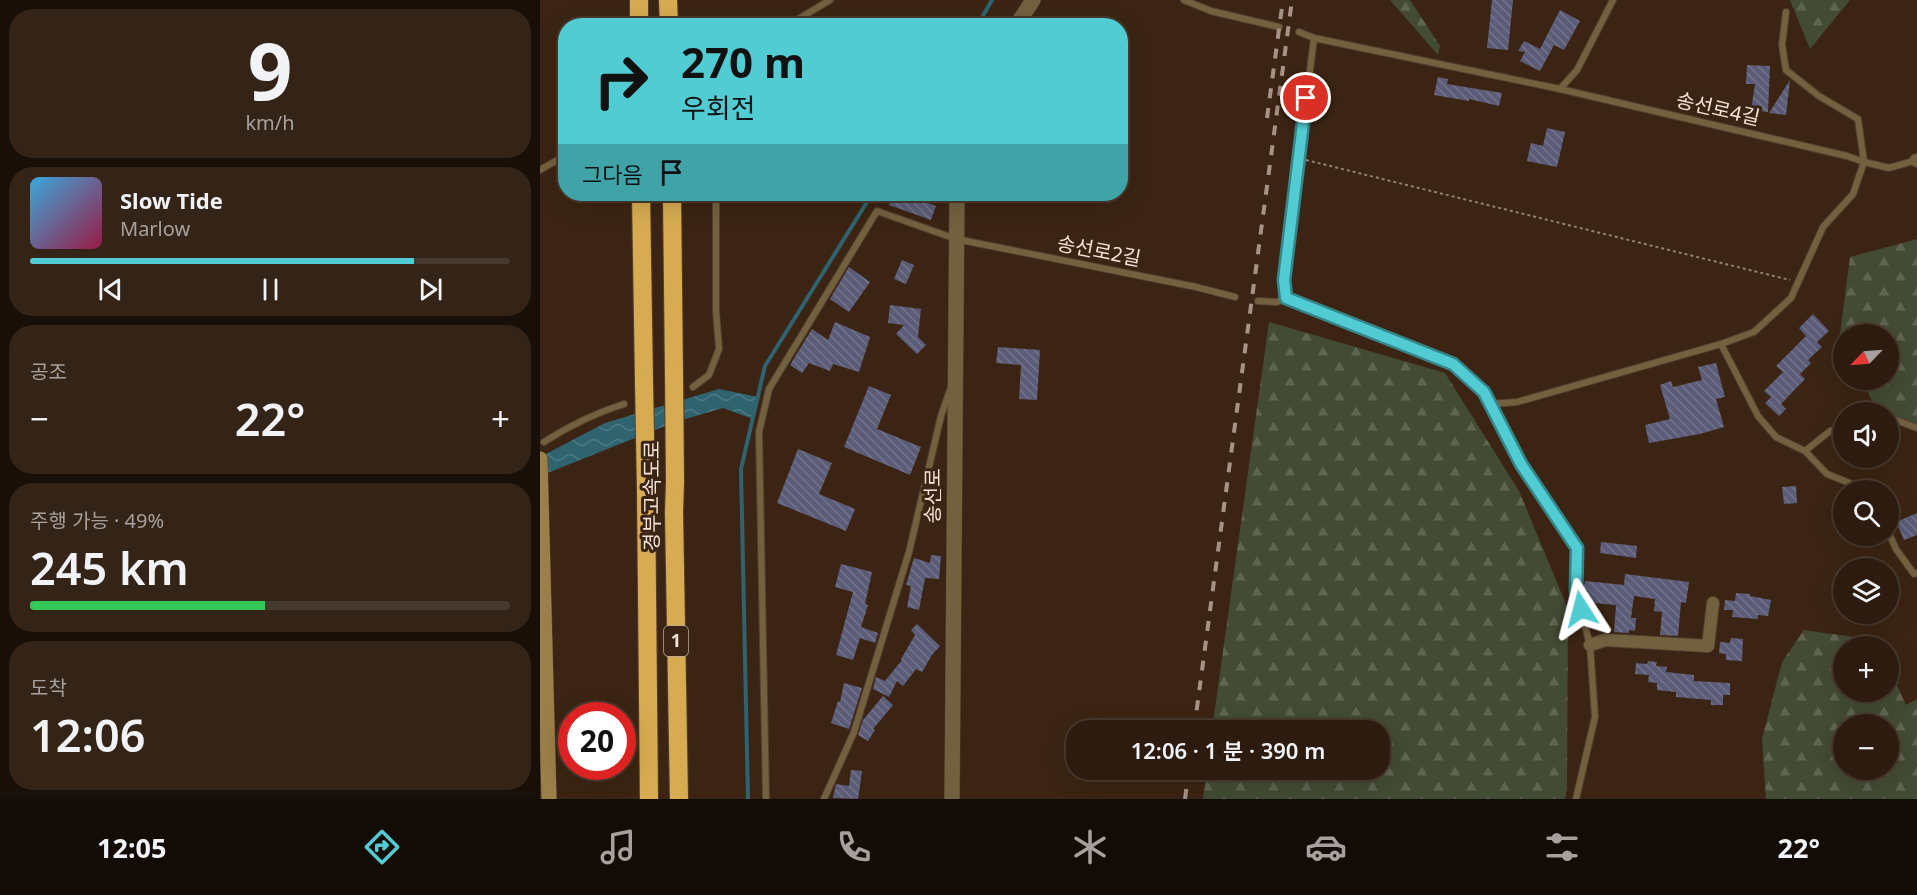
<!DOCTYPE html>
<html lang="ko">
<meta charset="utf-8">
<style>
:root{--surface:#2c1b0e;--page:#342417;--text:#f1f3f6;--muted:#a6a19e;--line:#48392e;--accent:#51ccd3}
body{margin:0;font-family:"Noto Sans","Noto Sans KR",sans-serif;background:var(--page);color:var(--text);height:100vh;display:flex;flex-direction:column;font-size:22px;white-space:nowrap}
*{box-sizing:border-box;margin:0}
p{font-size:20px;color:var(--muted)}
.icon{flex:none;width:33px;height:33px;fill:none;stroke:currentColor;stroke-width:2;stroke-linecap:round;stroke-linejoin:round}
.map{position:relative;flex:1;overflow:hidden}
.sheet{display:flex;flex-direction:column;gap:9px;padding:9px;background:#180f08;width:540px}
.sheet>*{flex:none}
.hud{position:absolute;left:18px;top:18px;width:570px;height:183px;border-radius:24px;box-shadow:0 6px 24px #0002,0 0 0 2px var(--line);background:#51ccd3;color:#111;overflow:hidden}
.needle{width:39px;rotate:245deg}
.controls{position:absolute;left:1293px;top:324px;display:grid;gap:12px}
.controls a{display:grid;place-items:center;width:66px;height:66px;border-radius:50%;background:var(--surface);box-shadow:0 6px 24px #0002,0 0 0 2px var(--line);font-size:30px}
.speed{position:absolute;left:18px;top:702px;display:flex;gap:12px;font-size:30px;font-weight:700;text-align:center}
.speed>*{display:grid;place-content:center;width:78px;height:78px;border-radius:50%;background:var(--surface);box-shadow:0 6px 24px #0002,0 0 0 2px var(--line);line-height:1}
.speed .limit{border:9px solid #d22;background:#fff;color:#111}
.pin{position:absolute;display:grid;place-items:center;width:51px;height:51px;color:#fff;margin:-26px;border:3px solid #fff;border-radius:50%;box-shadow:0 2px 6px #0007}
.me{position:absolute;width:66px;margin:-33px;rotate:351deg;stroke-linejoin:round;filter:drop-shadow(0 0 4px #0008)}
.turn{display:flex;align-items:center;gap:21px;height:126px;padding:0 24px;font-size:27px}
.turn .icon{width:78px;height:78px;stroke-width:2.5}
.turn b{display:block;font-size:42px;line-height:51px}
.then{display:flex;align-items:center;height:57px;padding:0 24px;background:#0003;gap:12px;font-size:22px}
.big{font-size:45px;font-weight:600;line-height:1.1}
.sheet .card{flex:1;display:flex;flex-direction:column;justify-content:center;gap:9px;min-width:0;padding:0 21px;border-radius:24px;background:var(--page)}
.sheet .dial{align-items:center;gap:0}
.dial b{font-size:78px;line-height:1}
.song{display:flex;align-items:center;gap:18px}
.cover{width:72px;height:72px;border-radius:9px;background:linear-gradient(135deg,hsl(200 70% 55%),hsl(340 70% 35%))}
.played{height:6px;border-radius:3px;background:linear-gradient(90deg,var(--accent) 80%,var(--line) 80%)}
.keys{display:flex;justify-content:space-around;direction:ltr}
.heat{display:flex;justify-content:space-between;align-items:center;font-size:33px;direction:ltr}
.charge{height:9px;border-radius:4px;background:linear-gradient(90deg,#34c759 49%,var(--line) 0)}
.trip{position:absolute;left:526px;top:720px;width:324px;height:60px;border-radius:24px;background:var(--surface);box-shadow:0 6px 24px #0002,0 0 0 2px var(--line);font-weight:600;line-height:60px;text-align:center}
.tabs{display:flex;height:96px;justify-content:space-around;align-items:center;background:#120b06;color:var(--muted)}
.tabs .icon{width:42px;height:42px}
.tabs .selected{color:var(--accent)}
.tabs b{font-size:27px;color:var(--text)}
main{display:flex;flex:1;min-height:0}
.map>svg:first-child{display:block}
.forest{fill:url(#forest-firs);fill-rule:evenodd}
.water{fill:url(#water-waves)}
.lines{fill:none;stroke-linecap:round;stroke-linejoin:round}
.stream{stroke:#2f6370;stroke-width:4}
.building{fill:url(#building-back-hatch)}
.service-casing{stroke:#553f2f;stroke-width:8}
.minor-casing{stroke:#553f2f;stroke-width:14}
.tertiary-casing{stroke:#553f2f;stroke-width:16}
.secondary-casing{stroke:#553f2f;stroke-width:16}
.motorway-casing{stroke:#553f2f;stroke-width:20}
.path{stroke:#927f71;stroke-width:2;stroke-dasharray:3 3;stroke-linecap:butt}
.service{stroke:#72613f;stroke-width:6}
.minor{stroke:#72613f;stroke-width:12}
.tertiary{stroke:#72613f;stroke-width:15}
.secondary{stroke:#9b7f48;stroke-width:15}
.motorway{stroke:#d6ab51;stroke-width:18}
.rail{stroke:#a69387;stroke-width:4;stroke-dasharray:10 10;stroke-linecap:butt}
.motorway-bridge-casing{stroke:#553f2f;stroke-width:20;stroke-linecap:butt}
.motorway-bridge{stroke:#d6ab51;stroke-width:18}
.route-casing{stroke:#358589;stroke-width:15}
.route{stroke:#51ccd3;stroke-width:10}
.labels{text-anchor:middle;stroke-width:6;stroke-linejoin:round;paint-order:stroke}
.shield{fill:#3b2413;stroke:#bba99d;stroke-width:1.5}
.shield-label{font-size:18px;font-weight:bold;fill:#f2e2d8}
.street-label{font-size:20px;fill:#f2e2d8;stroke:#3b2413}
</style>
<main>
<section class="sheet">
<div class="card dial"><b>9</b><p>km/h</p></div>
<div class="card">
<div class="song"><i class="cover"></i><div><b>Slow Tide</b><p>Marlow</p></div></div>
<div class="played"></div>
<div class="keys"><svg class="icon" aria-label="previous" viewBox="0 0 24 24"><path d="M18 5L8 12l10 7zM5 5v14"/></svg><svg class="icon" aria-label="pause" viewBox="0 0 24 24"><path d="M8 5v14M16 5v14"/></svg><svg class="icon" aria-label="next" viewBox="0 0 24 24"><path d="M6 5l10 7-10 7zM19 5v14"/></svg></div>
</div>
<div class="card"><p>공조</p>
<div class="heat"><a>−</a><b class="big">22°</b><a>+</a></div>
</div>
<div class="card"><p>주행 가능 · 49%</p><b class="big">245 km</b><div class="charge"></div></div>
<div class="card"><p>도착</p><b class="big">12:06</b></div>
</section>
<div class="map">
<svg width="1377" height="799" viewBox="0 0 1377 799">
<defs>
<pattern id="forest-firs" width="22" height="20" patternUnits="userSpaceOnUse" patternTransform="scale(1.5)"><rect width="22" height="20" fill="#434b34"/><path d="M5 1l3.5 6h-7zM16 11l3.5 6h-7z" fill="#5f6551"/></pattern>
<pattern id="water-waves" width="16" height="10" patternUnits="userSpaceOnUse" patternTransform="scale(1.5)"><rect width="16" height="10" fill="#2f6370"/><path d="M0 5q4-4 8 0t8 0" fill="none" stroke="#4e7984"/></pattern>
<pattern id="building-back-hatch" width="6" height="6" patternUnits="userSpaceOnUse" patternTransform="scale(1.5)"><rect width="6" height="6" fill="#5b5c78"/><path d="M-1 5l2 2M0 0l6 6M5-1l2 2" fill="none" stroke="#73738a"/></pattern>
</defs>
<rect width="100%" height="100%" fill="#3b2413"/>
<path class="forest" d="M 850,0 L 870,0 L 900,46 L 898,55 Z
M 1250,0 L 1310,0 L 1270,49 Z
M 1377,239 L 1377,424 L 1337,410 L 1322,380 L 1348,380 L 1348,334 L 1304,334 L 1303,341 L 1300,334 L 1310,257 Z
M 729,322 L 905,373 L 979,491 L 1028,609 L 1027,787 L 1025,799 L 663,799 L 667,770 L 840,770 L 840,730 L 672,730 Z
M 1264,630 L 1335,640 L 1338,646 L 1304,646 L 1304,692 L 1348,692 L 1349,668 L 1366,705 L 1377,699 L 1377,799 L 1226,799 L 1222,739 L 1242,662 ZM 1304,724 L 1348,724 L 1348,770 L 1304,770 Z"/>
<path class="water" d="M 179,389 L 218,397 L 213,419 L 183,408 L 135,422 L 0,476 L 0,457 L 65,423 Z"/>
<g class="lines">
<path class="stream" d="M 437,26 L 452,0
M 208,799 L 201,469 L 225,366 L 332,194"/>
</g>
<path class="building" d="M 952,0 L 973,0 L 968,50 L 947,48 Z
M 1020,10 L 1040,21 L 1024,50 L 1014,45 L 1000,71 L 980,61 L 985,52 L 978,51 L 984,41 L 1000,49 Z
M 1207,65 L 1230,66 L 1228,112 L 1211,110 L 1215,84 L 1206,84 Z
M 898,77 L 908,79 L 907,84 L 962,93 L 959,106 L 929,99 L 929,101 L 894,95 Z
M 1250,80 L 1246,115 L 1229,113 Z
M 1007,128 L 1025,132 L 1017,167 L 987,161 L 991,143 L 1003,146 Z
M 353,194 L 363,194 L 396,206 L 391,220 L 349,205 Z
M 362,260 L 374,265 L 366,284 L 354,279 Z
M 309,267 L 330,282 L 309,312 L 290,299 Z
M 350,305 L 381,309 L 378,337 L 386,345 L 377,354 L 356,334 L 364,325 L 348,323 Z
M 1273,314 L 1289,331 L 1277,342 L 1282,347 L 1268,360 L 1271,363 L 1260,374 L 1265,379 L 1241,404 L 1246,409 L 1239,416 L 1225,403 L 1231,397 L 1224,391 L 1243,372 L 1236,366 L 1266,336 L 1259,328 Z
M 295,322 L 330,337 L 319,372 L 293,364 L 290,371 L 269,363 L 262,373 L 250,365 L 272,329 L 288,340 Z
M 458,347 L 500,350 L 497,400 L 479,399 L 481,365 L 456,363 Z
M 1176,363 L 1185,397 L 1176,399 L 1184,427 L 1160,434 L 1109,443 L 1105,425 L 1130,419 L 1120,385 L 1131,381 L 1133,387 L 1162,380 L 1158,367 Z
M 329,386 L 351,395 L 337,429 L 381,447 L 370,475 L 304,447 Z
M 258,449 L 292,463 L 279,494 L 315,509 L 306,531 L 237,503 Z
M 1256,486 L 1257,503 L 1244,504 L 1242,487 Z
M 1377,513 L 1377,535 L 1364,540 L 1356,522 Z
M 1061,542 L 1097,546 L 1096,558 L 1060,553 Z
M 391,555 L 401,556 L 399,579 L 385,578 L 379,610 L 367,607 L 371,586 L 366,585 L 374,558 L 390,563 Z
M 301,564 L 332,572 L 325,604 L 328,605 L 321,627 L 338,633 L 335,643 L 320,638 L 313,660 L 296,655 L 313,592 L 295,587 Z
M 1085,574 L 1149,582 L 1146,603 L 1141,602 L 1138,636 L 1120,635 L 1122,612 L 1114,611 L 1115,599 L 1094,596 L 1091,618 L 1096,618 L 1095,631 L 1089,630 L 1089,633 L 1074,632 L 1076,605 L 1054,603 L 1054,601 L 1046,600 L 1048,591 L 1043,590 L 1045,581 L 1084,585 Z
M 1196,593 L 1210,594 L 1210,596 L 1231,600 L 1228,616 L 1218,615 L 1218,619 L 1192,617 L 1193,610 L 1184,610 L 1185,600 L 1195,601 Z
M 377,624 L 400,646 L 392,655 L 382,672 L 376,669 L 363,686 L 357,681 L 349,697 L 333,689 L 336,677 L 345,681 L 362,660 L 361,659 L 375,635 L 371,630 Z
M 1191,638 L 1203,639 L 1202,661 L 1186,660 L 1186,654 L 1179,653 L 1180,642 L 1190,643 Z
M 1108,661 L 1117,662 L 1116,666 L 1127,667 L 1126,672 L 1154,675 L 1154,681 L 1190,683 L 1190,695 L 1183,695 L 1183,705 L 1171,705 L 1171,700 L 1136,697 L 1136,692 L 1117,690 L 1117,683 L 1108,682 L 1109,675 L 1095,674 L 1096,663 L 1107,664 Z
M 304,683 L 322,688 L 309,729 L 291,723 L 298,701 L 300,702 Z
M 343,696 L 353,705 L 333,729 L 335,730 L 328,741 L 318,735 L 323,720 Z
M 311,770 L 322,771 L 318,799 L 293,798 L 296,784 L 309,786 Z"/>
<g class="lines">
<defs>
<path id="service" d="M 644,0 L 671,11 L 739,27
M 1246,12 L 1242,45 L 1246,70 L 1279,96 L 1318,119 L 1324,162 L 1349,168 L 1377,160
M 247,26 L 290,0
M 759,32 L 774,38 L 1020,89 L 1307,156 L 1324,162 L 1313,194 L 1283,227 L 1251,298 L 1214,332 L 1181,344 L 977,402 L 951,404
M 1020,89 L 1037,70 L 1073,0
M 0,170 L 26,155
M 746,298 L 744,280 L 774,38
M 718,301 L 737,302 L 746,298 L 913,364 L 944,392 L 981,464 L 1037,548 L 1036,591 L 1050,645 L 1055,717 L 1036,799
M 1181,344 L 1218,416 L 1236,437 L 1265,451 L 1290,431 L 1304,427
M 153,387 L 169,375 L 179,349 L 176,311 L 176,194
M 1348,417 L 1377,428
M 4,442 C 29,426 55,413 84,404
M 1265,451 L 1287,474 L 1327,490
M 1348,531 L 1356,549 L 1374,574 L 1377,573
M 226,799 L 219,432 L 229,389 L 337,211 L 416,239 L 656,287 L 695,297
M 284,799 L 314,732 L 369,552 L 401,416 L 410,390"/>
<path id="minor" d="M 1376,160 L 1377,161
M 1050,645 L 1065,640 L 1168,646 L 1173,603"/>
<path id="tertiary" d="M 476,26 L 493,0
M 412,799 L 417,194"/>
<path id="secondary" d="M 0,459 L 9,799"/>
<path id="motorway" d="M 99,0 L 99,26
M 128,0 L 129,26
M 101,194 L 104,382
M 132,194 L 134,375
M 135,482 L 134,512 L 139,799
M 106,489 L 109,799"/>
</defs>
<use href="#service" class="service-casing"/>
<use href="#minor" class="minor-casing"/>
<use href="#tertiary" class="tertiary-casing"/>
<use href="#secondary" class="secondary-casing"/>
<use href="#motorway" class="motorway-casing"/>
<path class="path" d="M 766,160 L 1250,280"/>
<use href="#service" class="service"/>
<use href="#minor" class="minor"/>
<use href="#tertiary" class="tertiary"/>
<use href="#secondary" class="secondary"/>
<use href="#motorway" class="motorway"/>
<path class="rail" d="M 727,118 L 743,0
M 654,730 L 752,0
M 645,799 L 649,770"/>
<defs>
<path id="motorway-bridge" d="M 134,375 L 135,482
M 104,382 L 106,489"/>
</defs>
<use href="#motorway-bridge" class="motorway-bridge-casing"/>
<use href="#motorway-bridge" class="motorway-bridge"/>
</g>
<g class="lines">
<defs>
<path id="route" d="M 766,98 L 744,280 L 746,298 L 913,364 L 944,392 L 981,464 L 1037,548 L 1036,591 L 1041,609"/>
</defs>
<use href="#route" class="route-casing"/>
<use href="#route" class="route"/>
</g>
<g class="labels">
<rect class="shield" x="124" y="626" width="24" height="30" rx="4.5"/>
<g class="shield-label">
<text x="136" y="647">1</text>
</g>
<g class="street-label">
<text transform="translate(1178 109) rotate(13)" y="7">송선로4길</text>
<text transform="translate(559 251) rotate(11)" y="7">송선로2길</text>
<text transform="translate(112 496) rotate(-90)" y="7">경부고속도로</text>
<text transform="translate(393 496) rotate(-90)" y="7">송선로</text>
</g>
</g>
</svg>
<div class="controls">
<a><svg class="needle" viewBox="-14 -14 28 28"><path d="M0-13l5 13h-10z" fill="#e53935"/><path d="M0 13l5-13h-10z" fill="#a6a19e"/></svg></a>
<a><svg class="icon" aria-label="sound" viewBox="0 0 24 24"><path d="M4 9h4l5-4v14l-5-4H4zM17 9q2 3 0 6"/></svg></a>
<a><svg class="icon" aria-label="search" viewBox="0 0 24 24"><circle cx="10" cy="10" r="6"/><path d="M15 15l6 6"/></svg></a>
<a><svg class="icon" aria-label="layers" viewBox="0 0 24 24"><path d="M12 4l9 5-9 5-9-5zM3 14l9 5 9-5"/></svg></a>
<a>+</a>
<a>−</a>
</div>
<div class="speed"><div class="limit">20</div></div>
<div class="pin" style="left:766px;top:98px;background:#d93025"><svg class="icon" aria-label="arrive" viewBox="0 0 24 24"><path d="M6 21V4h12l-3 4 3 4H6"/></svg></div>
<svg class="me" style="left:1041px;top:609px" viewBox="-20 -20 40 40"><path d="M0-17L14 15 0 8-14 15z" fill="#51ccd3" stroke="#fff" stroke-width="4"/></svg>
<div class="trip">12:06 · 1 분 · 390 m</div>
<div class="hud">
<div class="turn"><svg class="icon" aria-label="right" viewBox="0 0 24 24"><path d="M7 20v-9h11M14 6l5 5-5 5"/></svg><div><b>270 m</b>우회전</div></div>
<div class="then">그다음<svg class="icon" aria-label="arrive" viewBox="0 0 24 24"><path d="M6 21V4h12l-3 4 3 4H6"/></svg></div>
</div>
</div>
</main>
<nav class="tabs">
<b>12:05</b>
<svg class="icon selected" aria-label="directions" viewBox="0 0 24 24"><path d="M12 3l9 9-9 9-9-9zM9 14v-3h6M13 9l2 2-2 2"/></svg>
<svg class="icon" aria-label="music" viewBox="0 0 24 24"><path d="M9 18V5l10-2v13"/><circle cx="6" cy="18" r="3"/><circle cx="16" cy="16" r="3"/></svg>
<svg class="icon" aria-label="phone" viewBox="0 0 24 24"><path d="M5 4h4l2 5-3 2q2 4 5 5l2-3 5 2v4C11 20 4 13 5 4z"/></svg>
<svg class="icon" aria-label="climate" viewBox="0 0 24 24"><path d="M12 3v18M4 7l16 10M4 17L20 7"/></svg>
<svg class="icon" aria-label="car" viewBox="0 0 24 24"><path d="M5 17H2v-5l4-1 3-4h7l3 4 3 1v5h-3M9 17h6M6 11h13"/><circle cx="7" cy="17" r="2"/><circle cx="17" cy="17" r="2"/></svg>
<svg class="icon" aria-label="filters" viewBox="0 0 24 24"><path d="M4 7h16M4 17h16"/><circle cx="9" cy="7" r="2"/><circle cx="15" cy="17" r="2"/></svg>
<b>22°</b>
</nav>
